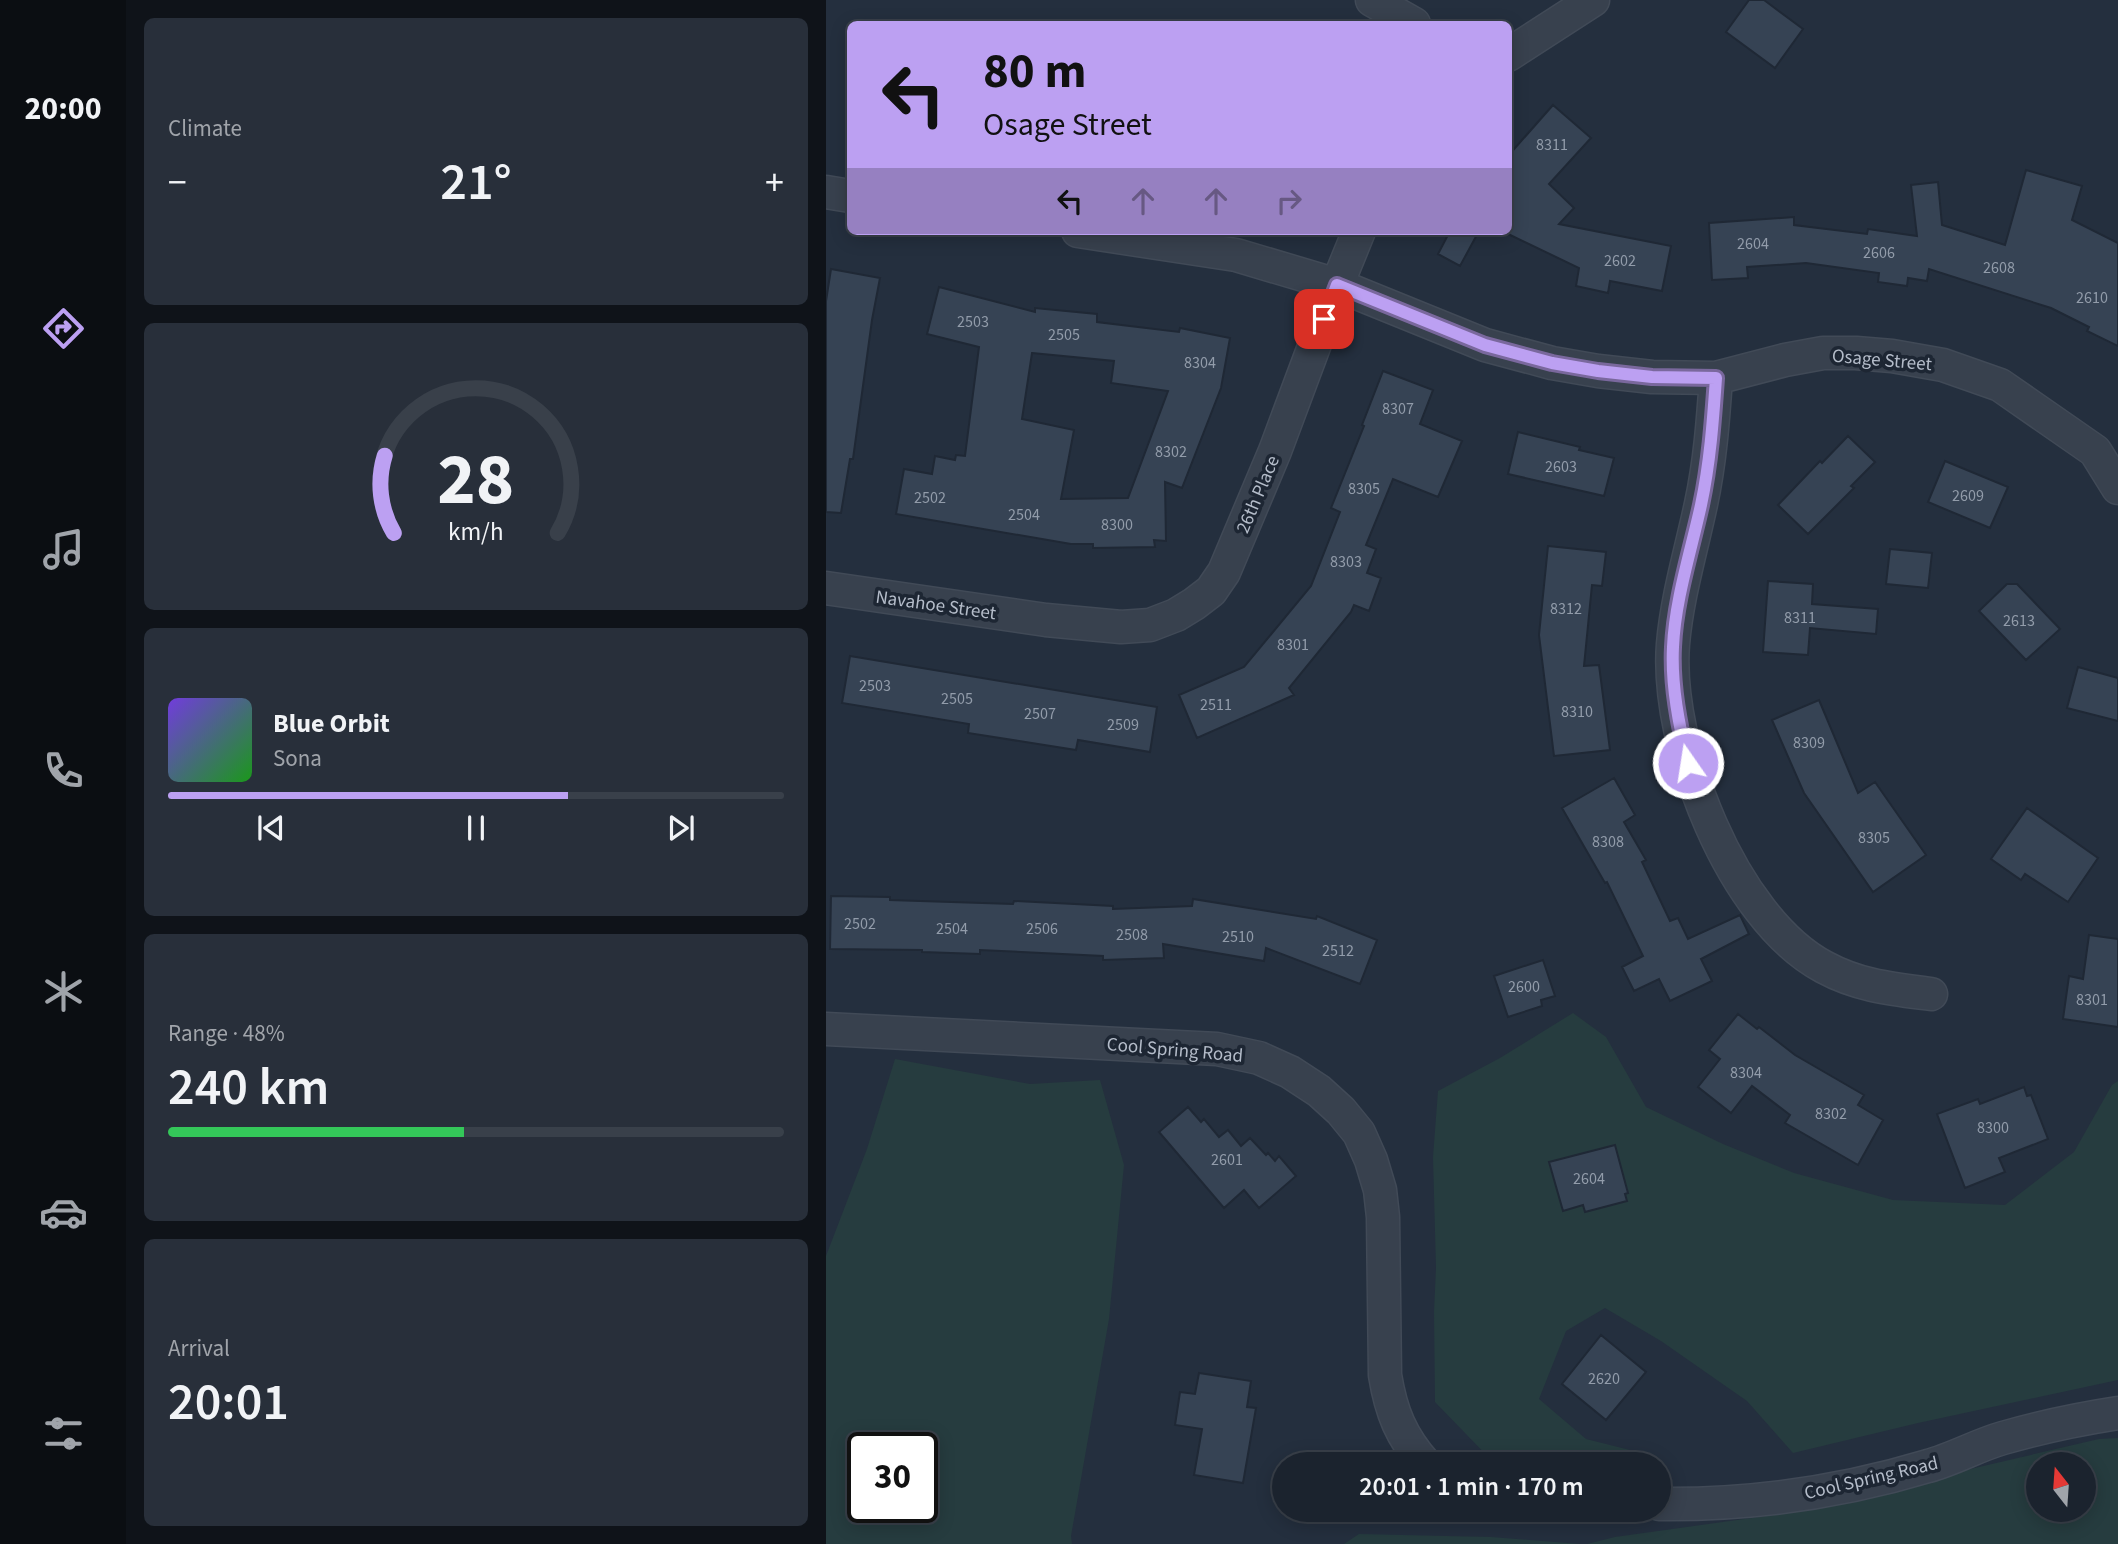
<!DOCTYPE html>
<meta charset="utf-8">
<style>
:root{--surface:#1b232e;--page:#282f3a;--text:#f1f3f6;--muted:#a0a4aa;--line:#39404a;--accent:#bca0f2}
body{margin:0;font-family:"Source Sans 3",sans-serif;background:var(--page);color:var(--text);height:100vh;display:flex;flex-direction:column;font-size:26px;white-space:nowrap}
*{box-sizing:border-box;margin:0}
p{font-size:23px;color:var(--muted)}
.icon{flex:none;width:38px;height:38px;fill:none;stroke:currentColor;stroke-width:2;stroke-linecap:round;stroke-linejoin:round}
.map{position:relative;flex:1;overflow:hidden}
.details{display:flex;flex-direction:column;gap:18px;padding:18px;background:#0f1319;width:700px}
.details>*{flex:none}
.hud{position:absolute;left:21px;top:21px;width:665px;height:214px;border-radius:10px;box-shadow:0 4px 18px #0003,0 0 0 2px var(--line);background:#bca0f2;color:#111;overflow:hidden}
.needle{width:46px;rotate:343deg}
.controls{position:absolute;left:1200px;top:1452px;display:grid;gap:14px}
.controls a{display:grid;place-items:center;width:70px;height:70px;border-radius:50%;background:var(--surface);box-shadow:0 4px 18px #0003,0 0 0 2px var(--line);font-size:35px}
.speed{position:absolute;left:21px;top:1432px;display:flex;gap:14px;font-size:35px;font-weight:700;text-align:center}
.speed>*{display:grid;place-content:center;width:91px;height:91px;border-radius:50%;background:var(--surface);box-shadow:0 4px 18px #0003,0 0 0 2px var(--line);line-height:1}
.speed .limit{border:4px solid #111;border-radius:10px;background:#fff;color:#111}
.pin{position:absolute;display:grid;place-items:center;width:60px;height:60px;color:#fff;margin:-30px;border-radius:14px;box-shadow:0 4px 10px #0006}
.me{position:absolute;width:77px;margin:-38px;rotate:347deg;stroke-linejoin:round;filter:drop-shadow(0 0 5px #0008)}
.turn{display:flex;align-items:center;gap:24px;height:147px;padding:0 21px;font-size:32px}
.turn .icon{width:91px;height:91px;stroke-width:2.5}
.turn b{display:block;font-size:49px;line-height:60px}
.lanes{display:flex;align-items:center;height:66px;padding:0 21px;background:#0003;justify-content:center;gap:35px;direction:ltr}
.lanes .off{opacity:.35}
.big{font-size:52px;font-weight:600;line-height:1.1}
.details .card{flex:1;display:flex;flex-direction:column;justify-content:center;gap:10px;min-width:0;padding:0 24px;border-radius:10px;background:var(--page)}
.details .dial{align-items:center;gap:0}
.dial svg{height:182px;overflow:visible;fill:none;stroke:var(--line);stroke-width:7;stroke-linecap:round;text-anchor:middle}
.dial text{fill:var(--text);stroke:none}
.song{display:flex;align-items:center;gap:21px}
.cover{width:84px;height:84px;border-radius:10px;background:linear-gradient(135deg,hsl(260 70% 55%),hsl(120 70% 35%))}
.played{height:7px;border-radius:4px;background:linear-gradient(90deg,var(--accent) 65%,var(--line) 65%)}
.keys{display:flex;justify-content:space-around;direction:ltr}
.heat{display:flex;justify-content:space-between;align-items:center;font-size:38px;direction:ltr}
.charge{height:10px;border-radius:5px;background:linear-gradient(90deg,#34c759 48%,var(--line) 0)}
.trip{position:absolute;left:446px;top:1452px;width:399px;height:70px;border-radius:35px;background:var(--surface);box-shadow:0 4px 18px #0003,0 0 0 2px var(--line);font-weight:600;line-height:70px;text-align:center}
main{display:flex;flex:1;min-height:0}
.menu{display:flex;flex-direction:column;width:126px;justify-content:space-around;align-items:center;background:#0b0e12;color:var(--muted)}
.menu .icon{width:49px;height:49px}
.menu .active{color:var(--accent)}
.menu b{font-size:32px;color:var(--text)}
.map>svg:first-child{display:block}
.green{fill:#263c3f;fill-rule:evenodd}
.building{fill:#364354;stroke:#1f2835;stroke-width:2;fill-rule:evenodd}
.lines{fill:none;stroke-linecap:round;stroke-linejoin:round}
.minor-casing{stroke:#414a57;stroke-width:35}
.minor{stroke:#38414e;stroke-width:32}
.route-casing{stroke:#7a689d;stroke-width:18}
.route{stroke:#bca0f2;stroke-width:12}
.labels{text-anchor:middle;stroke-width:7;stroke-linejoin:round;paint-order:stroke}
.number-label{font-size:16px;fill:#929caa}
.street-label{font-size:19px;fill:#b4bcc9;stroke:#1d2633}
</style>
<main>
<nav class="menu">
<b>20:00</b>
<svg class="icon active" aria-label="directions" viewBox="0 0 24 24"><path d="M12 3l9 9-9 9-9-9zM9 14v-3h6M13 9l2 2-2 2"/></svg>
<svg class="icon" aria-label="music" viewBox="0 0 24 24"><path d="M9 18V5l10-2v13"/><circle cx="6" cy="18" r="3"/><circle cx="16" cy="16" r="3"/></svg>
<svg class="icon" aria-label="phone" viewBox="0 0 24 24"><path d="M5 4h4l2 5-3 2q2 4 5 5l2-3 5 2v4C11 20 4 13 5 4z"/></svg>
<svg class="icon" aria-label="climate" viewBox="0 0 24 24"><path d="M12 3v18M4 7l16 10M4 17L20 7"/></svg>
<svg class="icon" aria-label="car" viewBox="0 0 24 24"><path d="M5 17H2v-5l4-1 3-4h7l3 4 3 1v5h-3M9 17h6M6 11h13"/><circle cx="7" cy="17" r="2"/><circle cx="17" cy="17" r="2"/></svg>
<svg class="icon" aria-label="filters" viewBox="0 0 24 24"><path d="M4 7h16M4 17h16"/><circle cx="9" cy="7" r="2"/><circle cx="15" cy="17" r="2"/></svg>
</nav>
<section class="details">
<div class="card"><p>Climate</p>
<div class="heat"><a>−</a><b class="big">21°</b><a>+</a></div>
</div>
<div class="card dial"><svg viewBox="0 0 100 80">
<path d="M14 69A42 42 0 1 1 86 69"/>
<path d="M14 69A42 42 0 0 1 10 35" stroke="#bca0f2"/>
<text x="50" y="56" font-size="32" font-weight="700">28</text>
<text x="50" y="72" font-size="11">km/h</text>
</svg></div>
<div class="card">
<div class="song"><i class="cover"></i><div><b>Blue Orbit</b><p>Sona</p></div></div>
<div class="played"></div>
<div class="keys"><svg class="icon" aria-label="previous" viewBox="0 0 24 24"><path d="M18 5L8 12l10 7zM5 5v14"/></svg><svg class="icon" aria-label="pause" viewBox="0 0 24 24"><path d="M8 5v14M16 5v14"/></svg><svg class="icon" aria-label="next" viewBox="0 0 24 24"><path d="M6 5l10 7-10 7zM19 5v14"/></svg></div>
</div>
<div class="card"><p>Range · 48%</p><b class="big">240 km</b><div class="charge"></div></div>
<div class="card"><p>Arrival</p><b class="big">20:01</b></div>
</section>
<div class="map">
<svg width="1292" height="1544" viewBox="0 0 1292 1544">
<rect width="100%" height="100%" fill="#242f3e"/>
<path class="green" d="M 747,1013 L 780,1037 L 820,1107 L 897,1144 L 968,1173 L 1067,1200 L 1179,1205 L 1248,1152 L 1286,1085 L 1292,1081 L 1292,1380 L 1092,1423 L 967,1453 L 921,1401 L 835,1341 L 779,1308 L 740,1331 L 713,1399 L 760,1439 L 804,1450 L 805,1465 L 670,1465 L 609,1402 L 608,1312 L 610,1268 L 607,1157 L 612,1091 L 674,1058 Z
M 69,1059 L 204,1084 L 274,1080 L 298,1165 L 283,1319 L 245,1536 L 246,1544 L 0,1544 L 0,1256 L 41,1149 ZM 96,1447 L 96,1507 L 37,1507 L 37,1447 Z
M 1292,1438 L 1292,1544 L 761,1544 L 789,1537 L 947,1515 L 1273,1439 ZM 1213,1465 L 1258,1465 L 1258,1510 L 1213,1510 Z
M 533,1534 L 665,1537 L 754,1544 L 518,1544 Z"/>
<path class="building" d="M 923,0 L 938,0 L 977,29 L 949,68 L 900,32 Z
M 727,105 L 765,138 L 723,184 L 748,208 L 733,224 L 845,246 L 836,291 L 784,281 L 782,293 L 750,286 L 753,268 L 682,234 L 682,156 Z
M 1200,170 L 1256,186 L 1246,220 L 1292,243 L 1292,346 L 1261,331 L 1263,327 L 1225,308 L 1103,269 L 1101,281 L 1082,278 L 1081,286 L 1052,282 L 1053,273 L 980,263 L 921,267 L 922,278 L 886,280 L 883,223 L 968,217 L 968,225 L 1041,234 L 1042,229 L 1091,236 L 1085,185 L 1112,182 L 1116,225 L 1179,245 Z
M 624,231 L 653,231 L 634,266 L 612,254 Z
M 5,269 L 54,278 L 46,320 L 27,459 L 24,459 L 15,513 L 0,512 L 0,301 Z
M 113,287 L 209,312 L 209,308 L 271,314 L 271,322 L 353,332 L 354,328 L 404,338 L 395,388 L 356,488 L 339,482 L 340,541 L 328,540 L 329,547 L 267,548 L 267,544 L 245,544 L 70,514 L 78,469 L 106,474 L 109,456 L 129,460 L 130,455 L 139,456 L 153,347 L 101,334 ZM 206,353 L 288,361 L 285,383 L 342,391 L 302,498 L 235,499 L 248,430 L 196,419 Z
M 557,371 L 607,390 L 594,424 L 636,441 L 612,497 L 567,479 L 540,545 L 550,549 L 541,573 L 555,578 L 543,611 L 528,605 L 525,612 L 463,688 L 468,695 L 371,738 L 353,695 L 418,667 L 485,586 L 514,512 L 505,508 L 538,426 L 536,425 Z
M 692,432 L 754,447 L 753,450 L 788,458 L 778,496 L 682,474 Z
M 1022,436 L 1049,462 L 1025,486 L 1028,488 L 982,534 L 952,505 L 994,461 L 996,463 Z
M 1119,461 L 1182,487 L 1164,528 L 1102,502 Z
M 722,546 L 780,552 L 776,586 L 766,585 L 758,666 L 773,665 L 784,750 L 728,756 L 713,635 Z
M 1064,549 L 1106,553 L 1102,588 L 1060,584 Z
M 942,581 L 987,584 L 986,604 L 1052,609 L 1050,634 L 984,628 L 982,655 L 937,652 Z
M 1181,584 L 1191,584 L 1234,629 L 1200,660 L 1153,611 Z
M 24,656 L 331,707 L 324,752 L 252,740 L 250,750 L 142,733 L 143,724 L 16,703 Z
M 1252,667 L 1292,678 L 1292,721 L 1241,708 Z
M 993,700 L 1032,793 L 1049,782 L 1100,855 L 1047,892 L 978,793 L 946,720 Z
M 788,778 L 809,815 L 798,822 L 820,860 L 816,862 L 844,921 L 852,918 L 862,939 L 914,915 L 923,934 L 875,959 L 886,981 L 844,1001 L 833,979 L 808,991 L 796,967 L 817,956 L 781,882 L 779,883 L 736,808 Z
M 1201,808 L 1272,858 L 1242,902 L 1199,874 L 1195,880 L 1165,859 Z
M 5,896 L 64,897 L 64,900 L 187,904 L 188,901 L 287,906 L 287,909 L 366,906 L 367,899 L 490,919 L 491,916 L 551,940 L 534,984 L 440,948 L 438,961 L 337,944 L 338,958 L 277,960 L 277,956 L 154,950 L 154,954 L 96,952 L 96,950 L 4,949 Z
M 1263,935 L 1292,939 L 1292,1027 L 1237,1019 L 1243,976 L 1257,979 Z
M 717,960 L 729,996 L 715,1000 L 716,1006 L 682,1017 L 668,976 Z
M 912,1014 L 931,1029 L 933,1027 L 969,1055 L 1038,1095 L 1032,1105 L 1057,1120 L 1032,1165 L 959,1123 L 964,1115 L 926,1086 L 905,1113 L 872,1087 L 894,1059 L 883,1050 Z
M 1198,1087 L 1201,1096 L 1205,1095 L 1222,1139 L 1173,1158 L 1179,1172 L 1139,1188 L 1111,1114 L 1152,1099 L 1154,1104 Z
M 362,1107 L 375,1122 L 378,1119 L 393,1137 L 402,1130 L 415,1146 L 424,1138 L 440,1155 L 442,1153 L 449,1161 L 453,1156 L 470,1176 L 433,1208 L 418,1190 L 398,1208 L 333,1132 Z
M 789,1145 L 802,1193 L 799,1194 L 801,1201 L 759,1212 L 757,1205 L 737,1211 L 723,1162 Z
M 775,1335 L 820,1372 L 780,1420 L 736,1384 Z
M 373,1373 L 425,1381 L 421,1407 L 430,1408 L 417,1483 L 368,1475 L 376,1429 L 349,1425 L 354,1392 L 369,1394 Z"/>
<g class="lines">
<defs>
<path id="minor" d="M 546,0 L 588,24
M 682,55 L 767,0
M 0,192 L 24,196
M 252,231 L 410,255 L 511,285 L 659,345 L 726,363 L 772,371 L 826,377 L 890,378 L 959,360 L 997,353 L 1030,353 L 1066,356 L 1117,365 L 1174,385 L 1269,451 L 1292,488
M 890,378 C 887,421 884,462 875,504 C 865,551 851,597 847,644 C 839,745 906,918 998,967 C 1033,986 1066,989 1105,994
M 0,588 L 220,620 L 295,627 L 324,625 L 350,615 L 368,604 L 385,591 L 398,572 L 449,451 L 511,285 L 533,231
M 0,1029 L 391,1049 L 433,1058 L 464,1072 L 493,1091 L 515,1111 L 533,1133 L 545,1160 L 554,1190 L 557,1217 L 559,1375 C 565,1412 575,1437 600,1465
M 833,1504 C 923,1505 1016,1492 1102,1466 C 1128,1459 1152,1445 1177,1438 C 1215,1427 1253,1419 1292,1413"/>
</defs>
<use href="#minor" class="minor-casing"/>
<use href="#minor" class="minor"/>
</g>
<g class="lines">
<defs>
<path id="route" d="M 498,319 L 511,285 L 659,345 L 726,363 L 772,371 L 826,377 L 890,378 C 887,421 884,463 875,505 C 865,551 849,600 847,647 C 845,685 853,725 862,763"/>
</defs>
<use href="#route" class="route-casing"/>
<use href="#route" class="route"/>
</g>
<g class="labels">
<g class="number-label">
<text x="726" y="150">8311</text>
<text x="927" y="249">2604</text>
<text x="1053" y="258">2606</text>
<text x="794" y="266">2602</text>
<text x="1173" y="273">2608</text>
<text x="1266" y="303">2610</text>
<text x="147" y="327">2503</text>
<text x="238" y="340">2505</text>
<text x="374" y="368">8304</text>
<text x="572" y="414">8307</text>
<text x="345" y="457">8302</text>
<text x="735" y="472">2603</text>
<text x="538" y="494">8305</text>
<text x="1142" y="501">2609</text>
<text x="104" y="503">2502</text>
<text x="198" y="520">2504</text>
<text x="291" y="530">8300</text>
<text x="520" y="567">8303</text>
<text x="740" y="614">8312</text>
<text x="974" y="623">8311</text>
<text x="1193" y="626">2613</text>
<text x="467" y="650">8301</text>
<text x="49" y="691">2503</text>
<text x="131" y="704">2505</text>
<text x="390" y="710">2511</text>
<text x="751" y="717">8310</text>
<text x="214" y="719">2507</text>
<text x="297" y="730">2509</text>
<text x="983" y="748">8309</text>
<text x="1048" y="843">8305</text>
<text x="782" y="847">8308</text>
<text x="34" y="929">2502</text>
<text x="126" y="934">2504</text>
<text x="216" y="934">2506</text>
<text x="306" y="940">2508</text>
<text x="412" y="942">2510</text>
<text x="512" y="956">2512</text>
<text x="698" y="992">2600</text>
<text x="1266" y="1005">8301</text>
<text x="920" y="1078">8304</text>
<text x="1005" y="1119">8302</text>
<text x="1167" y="1133">8300</text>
<text x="401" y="1165">2601</text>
<text x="763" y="1184">2604</text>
<text x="778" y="1384">2620</text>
</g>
<g class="street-label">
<text transform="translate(1056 359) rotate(5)" y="7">Osage Street</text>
<text transform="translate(431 494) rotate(-67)" y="7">26th Place</text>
<text transform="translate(110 604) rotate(8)" y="7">Navahoe Street</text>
<text transform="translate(349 1049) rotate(5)" y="7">Cool Spring Road</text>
<text transform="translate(1045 1477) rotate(-13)" y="7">Cool Spring Road</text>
</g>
</g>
</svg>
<div class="controls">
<a><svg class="needle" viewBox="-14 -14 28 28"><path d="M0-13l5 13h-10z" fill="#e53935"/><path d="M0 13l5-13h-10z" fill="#a0a4aa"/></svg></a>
</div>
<div class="speed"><div class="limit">30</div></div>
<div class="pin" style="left:498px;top:319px;background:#d93025"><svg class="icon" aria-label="arrive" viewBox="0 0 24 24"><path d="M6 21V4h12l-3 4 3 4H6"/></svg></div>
<svg class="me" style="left:862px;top:763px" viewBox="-20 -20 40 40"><circle r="17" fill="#bca0f2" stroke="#fff" stroke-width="3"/><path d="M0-11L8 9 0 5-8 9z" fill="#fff"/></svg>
<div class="trip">20:01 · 1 min · 170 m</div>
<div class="hud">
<div class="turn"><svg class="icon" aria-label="left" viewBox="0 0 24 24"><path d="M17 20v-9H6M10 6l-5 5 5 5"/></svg><div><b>80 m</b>Osage Street</div></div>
<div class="lanes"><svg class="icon" aria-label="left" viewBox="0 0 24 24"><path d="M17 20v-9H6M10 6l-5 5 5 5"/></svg><svg class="icon off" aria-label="ahead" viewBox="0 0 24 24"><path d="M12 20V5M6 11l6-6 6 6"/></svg><svg class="icon off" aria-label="ahead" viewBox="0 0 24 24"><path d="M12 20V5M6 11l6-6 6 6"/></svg><svg class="icon off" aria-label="right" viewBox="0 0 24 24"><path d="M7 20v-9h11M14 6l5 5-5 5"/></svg></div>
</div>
</div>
</main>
